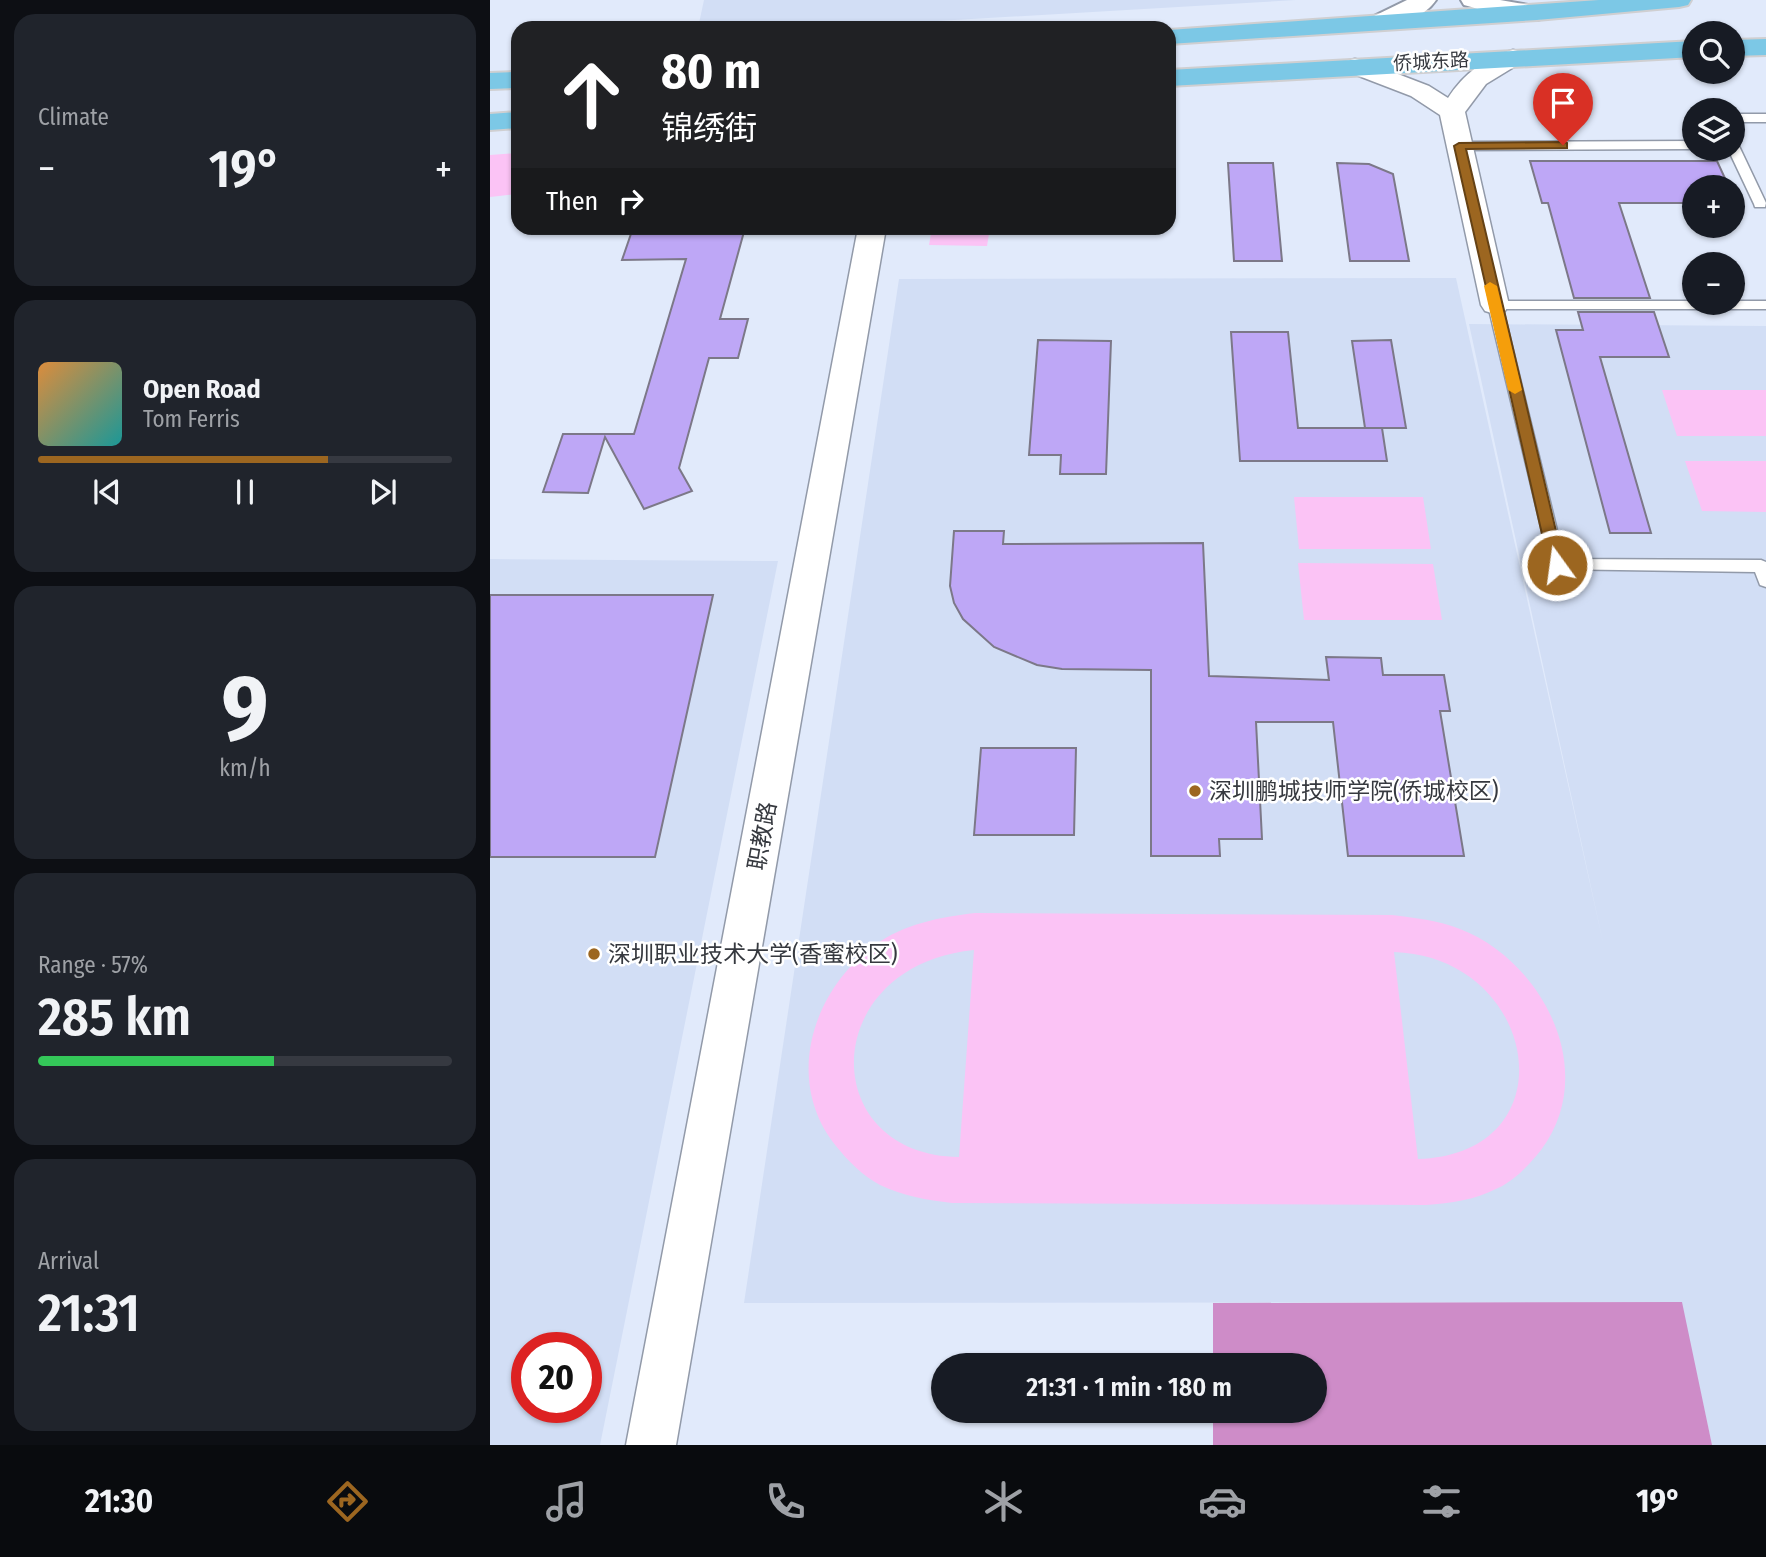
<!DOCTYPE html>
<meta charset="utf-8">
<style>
:root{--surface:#171b24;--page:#20242c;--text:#f1f3f6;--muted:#9ea1a6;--line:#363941;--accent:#9c6620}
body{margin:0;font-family:"Fira Sans Condensed","Noto Sans SC",sans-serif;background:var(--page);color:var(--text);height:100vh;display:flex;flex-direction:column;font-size:26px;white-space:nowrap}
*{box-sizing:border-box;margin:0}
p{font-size:23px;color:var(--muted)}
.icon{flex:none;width:38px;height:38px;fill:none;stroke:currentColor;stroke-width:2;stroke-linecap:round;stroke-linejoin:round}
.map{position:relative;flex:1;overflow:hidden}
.drawer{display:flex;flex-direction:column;gap:14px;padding:14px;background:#0d0f14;width:490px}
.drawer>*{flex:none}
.guide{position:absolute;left:21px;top:21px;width:665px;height:214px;border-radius:21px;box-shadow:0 2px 5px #0004;background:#202124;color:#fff;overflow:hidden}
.fabs{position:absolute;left:1192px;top:21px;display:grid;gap:14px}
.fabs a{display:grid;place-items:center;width:63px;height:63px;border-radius:50%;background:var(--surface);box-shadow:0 2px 5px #0004;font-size:35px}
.speed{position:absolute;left:21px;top:1332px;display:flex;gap:14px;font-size:35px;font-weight:700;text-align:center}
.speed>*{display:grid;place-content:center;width:91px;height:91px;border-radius:50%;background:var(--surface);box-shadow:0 2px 5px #0004;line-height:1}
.speed .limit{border:10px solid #d22;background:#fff;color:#111}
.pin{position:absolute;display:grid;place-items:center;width:60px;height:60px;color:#fff;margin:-72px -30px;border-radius:50% 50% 50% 0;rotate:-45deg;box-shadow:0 0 7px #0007}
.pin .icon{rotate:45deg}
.me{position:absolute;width:77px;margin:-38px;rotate:346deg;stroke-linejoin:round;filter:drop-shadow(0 0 5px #0008)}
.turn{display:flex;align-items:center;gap:24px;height:147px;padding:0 35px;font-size:32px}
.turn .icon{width:91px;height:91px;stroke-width:2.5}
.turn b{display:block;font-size:49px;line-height:60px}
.then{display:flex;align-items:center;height:66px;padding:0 35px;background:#0003;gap:14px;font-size:26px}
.big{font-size:52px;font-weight:600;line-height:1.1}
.drawer .card{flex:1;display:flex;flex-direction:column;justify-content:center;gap:10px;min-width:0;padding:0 24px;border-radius:21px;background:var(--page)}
.drawer .dial{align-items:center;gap:0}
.dial b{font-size:91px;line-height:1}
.song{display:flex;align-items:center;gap:21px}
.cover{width:84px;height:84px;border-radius:10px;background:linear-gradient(135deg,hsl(30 70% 55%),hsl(180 70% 35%))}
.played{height:7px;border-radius:4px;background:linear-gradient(90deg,var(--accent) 70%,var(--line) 70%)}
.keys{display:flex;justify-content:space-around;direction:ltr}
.heat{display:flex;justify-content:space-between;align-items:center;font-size:38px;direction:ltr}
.charge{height:10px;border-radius:5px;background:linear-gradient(90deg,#34c759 57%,var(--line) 0)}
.trip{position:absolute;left:441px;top:1353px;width:396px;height:70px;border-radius:35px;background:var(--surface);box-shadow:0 2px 5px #0004;font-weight:600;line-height:70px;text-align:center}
.tabs{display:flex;height:112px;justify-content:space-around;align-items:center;background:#090b0e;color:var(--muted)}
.tabs .icon{width:49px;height:49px}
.tabs .selected{color:var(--accent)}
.tabs b{font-size:32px;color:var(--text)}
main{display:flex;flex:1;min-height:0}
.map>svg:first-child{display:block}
.built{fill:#d2def5;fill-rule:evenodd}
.green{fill:#fbc3f5;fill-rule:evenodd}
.forest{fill:#ce8cc8}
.building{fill:#bea7f6;stroke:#7c7888;stroke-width:2}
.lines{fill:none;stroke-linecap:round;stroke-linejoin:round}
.service-casing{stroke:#929aa9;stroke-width:3}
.minor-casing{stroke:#929aa9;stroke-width:3}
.tertiary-casing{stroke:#929aa9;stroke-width:4}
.primary-casing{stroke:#cfcfd1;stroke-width:4}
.service{fill:#fff;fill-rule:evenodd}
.minor{fill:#fff;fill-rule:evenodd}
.tertiary{fill:#fff;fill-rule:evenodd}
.primary{fill:#7cc8e6;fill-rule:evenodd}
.route{fill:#9c6620;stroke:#654215;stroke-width:2}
.slow{fill:#f59e0b}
.poi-dot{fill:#9c6620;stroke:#fff;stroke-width:2.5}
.labels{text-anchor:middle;stroke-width:5;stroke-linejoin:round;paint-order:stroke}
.far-street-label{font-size:19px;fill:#36393f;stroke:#fff}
.poi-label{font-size:23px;fill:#36393f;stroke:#fff;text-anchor:start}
.street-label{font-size:23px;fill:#36393f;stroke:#fff}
</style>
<main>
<section class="drawer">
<div class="card"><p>Climate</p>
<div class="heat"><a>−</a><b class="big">19°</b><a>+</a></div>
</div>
<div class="card">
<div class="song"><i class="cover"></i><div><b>Open Road</b><p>Tom Ferris</p></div></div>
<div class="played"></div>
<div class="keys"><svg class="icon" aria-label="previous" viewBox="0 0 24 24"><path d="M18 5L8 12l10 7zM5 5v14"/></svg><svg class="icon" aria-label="pause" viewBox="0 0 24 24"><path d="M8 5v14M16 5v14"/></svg><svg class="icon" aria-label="next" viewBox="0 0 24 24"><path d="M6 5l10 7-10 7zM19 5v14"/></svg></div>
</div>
<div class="card dial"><b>9</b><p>km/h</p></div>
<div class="card"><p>Range · 57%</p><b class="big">285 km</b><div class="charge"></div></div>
<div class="card"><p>Arrival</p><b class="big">21:31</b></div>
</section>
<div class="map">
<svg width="1276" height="1445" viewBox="0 0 1276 1445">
<rect width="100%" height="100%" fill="#e1eafb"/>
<path class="built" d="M 214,0 L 806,0 L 329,28 L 208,28 Z
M 966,278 L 1114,947 L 979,324 L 1276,326 L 1276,1445 L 1222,1445 L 1191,1302 L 254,1303 L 409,279 Z
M 0,559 L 288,561 L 110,1445 L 0,1445 ZM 37,1348 L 96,1348 L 96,1407 L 37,1407 Z"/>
<path class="green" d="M 28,153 L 28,194 L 0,197 L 0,155 Z
M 442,228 L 500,228 L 497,246 L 439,245 Z
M 1172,390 L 1276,390 L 1276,436 L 1187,436 Z
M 1195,461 L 1276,461 L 1276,512 L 1212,511 Z
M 804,497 L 933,497 L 941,549 L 809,549 Z
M 808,563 L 943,564 L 952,620 L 814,620 Z
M 485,913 L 902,915 C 925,918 948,920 970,929 C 1053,961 1110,1072 1051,1150 C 1040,1164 1025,1180 1008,1188 C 985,1200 961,1203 936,1205 L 462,1203 C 437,1200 413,1196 390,1185 C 373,1176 358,1161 346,1146 C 294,1082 321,991 385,945 C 414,924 450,917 485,913 ZM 484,950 L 469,1157 C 326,1155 327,966 484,950 ZM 904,952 C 1049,957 1082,1154 928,1159 Z"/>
<path class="forest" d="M 1192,1302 L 1222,1445 L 723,1445 L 723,1411 L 824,1410 L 824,1365 L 723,1365 L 723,1303 Z"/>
<path class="building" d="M 1040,161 L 1227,161 L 1239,187 L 1204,187 L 1204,203 L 1129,203 L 1160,298 L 1084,298 L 1058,203 L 1052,203 Z
M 738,163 L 783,163 L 792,261 L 744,261 Z
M 847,163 L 879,164 L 903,174 L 919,261 L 860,261 Z
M 143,228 L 255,228 L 230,319 L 258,319 L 248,358 L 219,358 L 189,468 L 202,491 L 154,509 L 115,437 L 98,493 L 53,492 L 73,434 L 144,434 L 196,259 L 132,260 Z
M 1088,312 L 1164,312 L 1179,357 L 1110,357 L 1161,533 L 1120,533 L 1066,330 L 1093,330 Z
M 741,332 L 798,332 L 808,428 L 892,428 L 897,461 L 750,461 Z
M 548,340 L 621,341 L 616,474 L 570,474 L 571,455 L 539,455 Z
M 901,340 L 916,428 L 875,428 L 862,341 Z
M 464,531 L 514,531 L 513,544 L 713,543 L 719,676 L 839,680 L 836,657 L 891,658 L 893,675 L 954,675 L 960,711 L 950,711 L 974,856 L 858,856 L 843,722 L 766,722 L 772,839 L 729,839 L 730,856 L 661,856 L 661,670 L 572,669 L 547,665 L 504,647 L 473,619 L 464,603 L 460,586 Z
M 0,595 L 223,595 L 165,857 L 0,857 Z
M 491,748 L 586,748 L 584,835 L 484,835 Z"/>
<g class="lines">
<defs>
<path id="service" d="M 1242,114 L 1276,114 L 1276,122 L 1242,122 Z
M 1242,140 L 1248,144 L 1276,203 L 1275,207 L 1265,207 L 1264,204 L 1238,149 L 1242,149 Z
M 1204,141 L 1204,149 L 969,150 L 963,146 L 969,142 Z
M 1005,301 L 1276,301 L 1276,309 L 1013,309 L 1074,559 L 1271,560 L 1276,562 L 1276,587 L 1270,585 L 1265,572 L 1061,569 L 998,305 Z"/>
<path id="minor" d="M 1023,50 L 1032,52 L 1035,57 L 1032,62 L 996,84 L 975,112 L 1019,305 L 1015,311 L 1005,314 L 995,311 L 991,305 L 950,115 L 921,96 L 856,71 L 853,66 L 856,61 L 865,59 L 874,61 L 939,86 L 958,98 C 973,75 995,57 1023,50 Z
M 368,228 L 396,228 L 186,1445 L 136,1445 Z"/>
<path id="tertiary" d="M 917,0 L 946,0 C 935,17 900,33 880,28 L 877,23 L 880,18 Z
M 971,0 L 1010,0 L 1056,8 L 1059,13 L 1056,18 C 1029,25 1000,12 974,5 Z"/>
<path id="primary" d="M 1109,0 L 1201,0 L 1198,5 L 1189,7 L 1047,20 L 679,44 L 679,30 Z
M 1276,39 L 1276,55 L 1242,56 L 1242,40 Z
M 1204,41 L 1204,57 L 679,86 L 679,70 Z
M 28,72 L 28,88 L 0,89 L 0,73 Z
M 28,112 L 28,128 L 0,130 L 0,114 Z"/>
</defs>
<use href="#service" class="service-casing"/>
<use href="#minor" class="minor-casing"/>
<use href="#tertiary" class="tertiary-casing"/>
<use href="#primary" class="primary-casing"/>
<use href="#service" class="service"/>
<use href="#minor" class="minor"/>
<use href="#tertiary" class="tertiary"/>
<use href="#primary" class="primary"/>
</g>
<path class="route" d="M 1073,142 L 1077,143 L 1077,148 L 976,149 L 1074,565 L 1067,571 L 1059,565 L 964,146 L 969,143 Z"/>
<path class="slow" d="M 1000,282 L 1007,286 L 1032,390 L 1025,394 L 1018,390 L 994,286 Z"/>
<g class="poi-dot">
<circle cx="705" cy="791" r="7"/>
<circle cx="104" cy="954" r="7"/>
</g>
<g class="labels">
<g class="far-street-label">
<text transform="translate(941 61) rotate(-3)" y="7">侨城东路</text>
</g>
<g class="poi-label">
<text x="719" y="799">深圳鹏城技师学院(侨城校区)</text>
<text x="118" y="962">深圳职业技术大学(香蜜校区)</text>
</g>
<g class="street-label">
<text transform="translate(272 836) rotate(-80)" y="8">职教路</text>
</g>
</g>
</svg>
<div class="fabs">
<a><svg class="icon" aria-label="search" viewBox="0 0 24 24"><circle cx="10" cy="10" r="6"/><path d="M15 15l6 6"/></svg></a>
<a><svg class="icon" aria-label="layers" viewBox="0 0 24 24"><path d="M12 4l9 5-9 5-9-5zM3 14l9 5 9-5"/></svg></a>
<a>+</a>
<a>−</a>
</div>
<div class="speed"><div class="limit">20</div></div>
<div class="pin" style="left:1073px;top:145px;background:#d93025"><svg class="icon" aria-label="arrive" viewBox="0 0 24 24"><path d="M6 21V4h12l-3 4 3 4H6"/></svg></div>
<svg class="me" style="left:1067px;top:565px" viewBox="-20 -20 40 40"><circle r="17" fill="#9c6620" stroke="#fff" stroke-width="3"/><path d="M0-11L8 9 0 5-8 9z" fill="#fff"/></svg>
<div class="trip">21:31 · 1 min · 180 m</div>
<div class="guide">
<div class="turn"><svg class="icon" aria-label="ahead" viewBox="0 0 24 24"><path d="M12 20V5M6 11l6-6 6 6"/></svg><div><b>80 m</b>锦绣街</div></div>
<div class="then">Then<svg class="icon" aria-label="right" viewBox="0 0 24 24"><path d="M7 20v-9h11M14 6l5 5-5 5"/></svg></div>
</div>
</div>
</main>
<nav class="tabs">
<b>21:30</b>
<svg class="icon selected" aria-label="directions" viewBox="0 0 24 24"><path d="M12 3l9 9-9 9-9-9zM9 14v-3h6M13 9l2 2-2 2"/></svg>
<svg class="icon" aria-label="music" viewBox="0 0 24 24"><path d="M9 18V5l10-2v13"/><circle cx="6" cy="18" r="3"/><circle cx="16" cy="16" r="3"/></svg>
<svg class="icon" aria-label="phone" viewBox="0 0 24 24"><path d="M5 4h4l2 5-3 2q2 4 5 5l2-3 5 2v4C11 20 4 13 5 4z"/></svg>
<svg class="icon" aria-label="climate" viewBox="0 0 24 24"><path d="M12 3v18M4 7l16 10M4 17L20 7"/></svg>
<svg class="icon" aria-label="car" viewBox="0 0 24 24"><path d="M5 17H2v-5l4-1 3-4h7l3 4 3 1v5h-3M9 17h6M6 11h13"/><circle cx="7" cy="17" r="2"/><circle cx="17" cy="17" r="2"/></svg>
<svg class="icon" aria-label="filters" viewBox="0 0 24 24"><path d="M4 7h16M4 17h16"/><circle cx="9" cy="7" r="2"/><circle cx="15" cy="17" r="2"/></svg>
<b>19°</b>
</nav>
